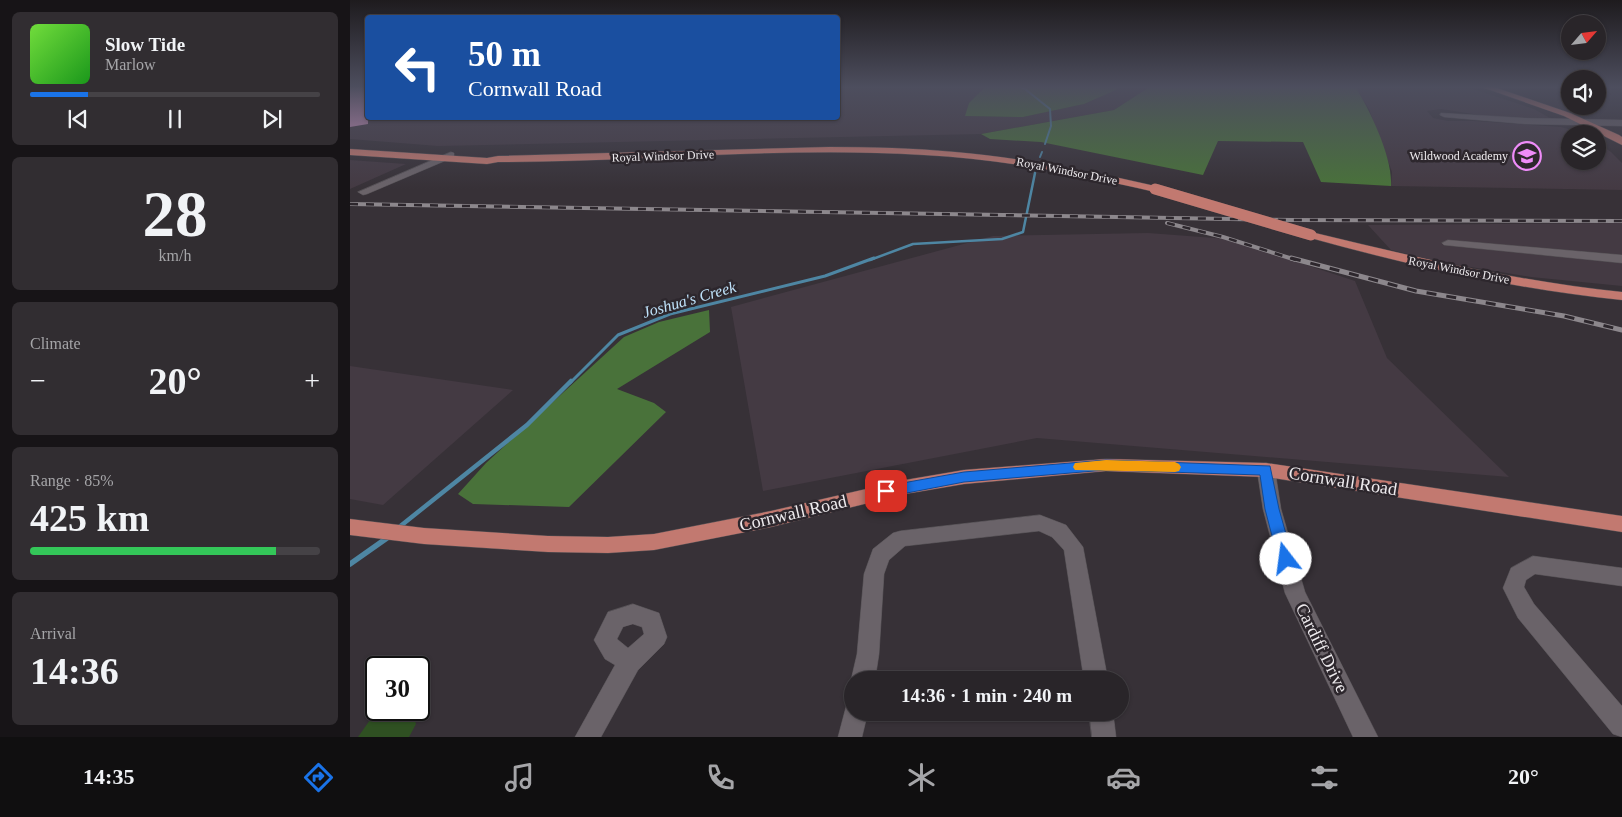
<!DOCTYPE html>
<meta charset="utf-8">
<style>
:root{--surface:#292529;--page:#312d31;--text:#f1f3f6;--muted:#a5a5a8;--line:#454246;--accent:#1a73e8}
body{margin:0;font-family:Georgia,serif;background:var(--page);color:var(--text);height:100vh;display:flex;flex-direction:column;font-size:19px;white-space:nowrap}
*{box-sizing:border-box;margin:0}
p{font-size:16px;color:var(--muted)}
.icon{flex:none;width:28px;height:28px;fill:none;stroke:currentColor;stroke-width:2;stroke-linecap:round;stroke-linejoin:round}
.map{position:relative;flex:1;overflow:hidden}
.details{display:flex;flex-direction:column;gap:12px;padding:12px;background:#171417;width:350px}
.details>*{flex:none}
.top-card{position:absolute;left:15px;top:15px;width:475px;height:105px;border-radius:5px;box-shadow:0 1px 4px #0004,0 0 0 1px var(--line);background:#1a4fa0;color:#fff;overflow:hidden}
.needle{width:32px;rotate:62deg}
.buttons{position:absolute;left:1211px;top:15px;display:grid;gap:10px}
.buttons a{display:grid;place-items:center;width:45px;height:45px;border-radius:50%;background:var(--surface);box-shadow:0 1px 4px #0004,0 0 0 1px var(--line);font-size:25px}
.speed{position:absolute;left:15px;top:656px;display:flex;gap:10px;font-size:25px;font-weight:700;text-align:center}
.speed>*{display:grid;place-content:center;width:65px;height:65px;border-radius:50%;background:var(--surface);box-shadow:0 1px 4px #0004,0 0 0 1px var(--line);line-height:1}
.speed .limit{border:2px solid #111;border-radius:8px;background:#fff;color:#111}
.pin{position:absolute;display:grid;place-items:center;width:42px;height:42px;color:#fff;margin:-21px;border-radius:10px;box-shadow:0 2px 8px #0006}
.me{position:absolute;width:55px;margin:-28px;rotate:345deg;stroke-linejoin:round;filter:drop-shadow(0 0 4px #0008)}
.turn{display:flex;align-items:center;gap:18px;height:105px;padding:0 20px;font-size:22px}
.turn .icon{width:65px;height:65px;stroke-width:2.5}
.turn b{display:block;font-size:35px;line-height:42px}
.big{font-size:38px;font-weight:700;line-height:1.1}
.details .widget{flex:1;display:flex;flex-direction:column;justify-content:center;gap:8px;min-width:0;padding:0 18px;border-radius:8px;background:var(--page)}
.details .dial{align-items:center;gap:0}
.dial b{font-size:65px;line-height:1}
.song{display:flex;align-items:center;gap:15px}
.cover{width:60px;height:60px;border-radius:8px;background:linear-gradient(135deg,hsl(100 70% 55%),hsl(120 70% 35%))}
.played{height:5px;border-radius:2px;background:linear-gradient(90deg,var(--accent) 20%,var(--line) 20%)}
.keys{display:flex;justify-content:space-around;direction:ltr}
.heat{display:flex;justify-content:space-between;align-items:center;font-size:28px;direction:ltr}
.charge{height:8px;border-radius:4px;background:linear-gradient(90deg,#34c759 85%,var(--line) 0)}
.trip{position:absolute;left:494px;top:671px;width:285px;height:50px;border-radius:25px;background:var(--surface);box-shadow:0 1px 4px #0004,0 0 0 1px var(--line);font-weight:700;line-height:50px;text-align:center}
.tab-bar{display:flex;height:80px;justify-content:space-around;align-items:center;background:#100f10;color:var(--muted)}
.tab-bar .icon{width:35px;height:35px}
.tab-bar .current{color:var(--accent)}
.tab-bar b{font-size:22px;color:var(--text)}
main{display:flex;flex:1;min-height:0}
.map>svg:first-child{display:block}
.built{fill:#443a43}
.green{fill:#2f5022}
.forest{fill:#49723a}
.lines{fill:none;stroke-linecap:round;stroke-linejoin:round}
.stream-far4{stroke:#4e86a3;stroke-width:2}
.stream-far3{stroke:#4e86a3;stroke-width:2.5}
.stream-far2{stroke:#4e86a3;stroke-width:3}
.stream-far1{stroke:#4e86a3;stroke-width:4.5}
.stream{stroke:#4e86a3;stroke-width:5.5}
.building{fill:#d596c3}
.minor-casing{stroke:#545054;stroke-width:1}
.major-casing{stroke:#545054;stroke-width:1}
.minor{fill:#6a6369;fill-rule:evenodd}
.major{fill:#c27970;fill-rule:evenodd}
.rail-far1-casing{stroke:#8c878c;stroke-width:4}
.rail-casing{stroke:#8c878c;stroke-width:5}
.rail-far1{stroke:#2d272d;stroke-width:2.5;stroke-dasharray:8;stroke-linecap:butt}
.rail{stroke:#2d272d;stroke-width:3;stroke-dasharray:10;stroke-linecap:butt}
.major-bridge-casing{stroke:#545054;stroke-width:11;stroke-linecap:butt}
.major-bridge{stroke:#c27970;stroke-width:11}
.route{fill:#1a73e8;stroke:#114b97}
.slow{fill:#f59e0b}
.labels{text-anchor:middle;stroke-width:5;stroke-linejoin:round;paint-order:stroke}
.far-street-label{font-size:12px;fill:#eeebee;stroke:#2d272d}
.far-poi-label{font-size:12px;fill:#eeebee;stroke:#2d272d;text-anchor:end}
.water-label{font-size:16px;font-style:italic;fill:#bfe2fa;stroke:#2d272d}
.near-street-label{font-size:18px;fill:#eeebee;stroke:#2d272d}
</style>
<main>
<section class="details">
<div class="widget">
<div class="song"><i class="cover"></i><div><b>Slow Tide</b><p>Marlow</p></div></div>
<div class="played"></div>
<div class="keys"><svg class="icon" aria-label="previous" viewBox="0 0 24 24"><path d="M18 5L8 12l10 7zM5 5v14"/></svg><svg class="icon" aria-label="pause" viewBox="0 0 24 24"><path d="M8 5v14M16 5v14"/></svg><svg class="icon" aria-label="next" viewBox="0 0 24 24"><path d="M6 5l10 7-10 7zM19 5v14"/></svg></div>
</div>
<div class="widget dial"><b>28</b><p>km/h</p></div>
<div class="widget"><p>Climate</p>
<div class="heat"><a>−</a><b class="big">20°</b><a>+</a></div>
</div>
<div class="widget"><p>Range · 85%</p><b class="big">425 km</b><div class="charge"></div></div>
<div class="widget"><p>Arrival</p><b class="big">14:36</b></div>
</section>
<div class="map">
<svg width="1272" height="737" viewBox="0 0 1272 737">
<rect width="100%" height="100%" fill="#373137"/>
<path class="built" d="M 0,86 L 18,118 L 488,118 L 488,86 L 636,86 L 619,103 L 616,116 L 673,117 L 734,104 L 766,90 L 770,86 L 801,86 L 764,110 L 631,134 L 88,146 L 0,139 Z
M 1005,86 L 1114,86 L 1184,109 L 1200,118 L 1136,116 L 1091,109 L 1077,111 L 1083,118 L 1098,121 L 1124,121 L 1211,127 L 1229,132 L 1232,134 L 1220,134 L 1220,161 L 1248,161 L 1248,143 L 1261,152 L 1272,163 L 1272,190 L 1041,186 L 1042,172 L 1019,109 Z
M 0,160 L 56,164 L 0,189 Z
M 1272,223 L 1272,286 L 1181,277 L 1091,262 L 1041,250 L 1018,225 Z
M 798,233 L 878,239 L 1005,281 L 1037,358 L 1159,477 L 687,438 L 413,491 L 381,307 L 643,236 Z
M 0,366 L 163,390 L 33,505 L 0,499 Z"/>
<path class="green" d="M 27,710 L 61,710 L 66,724 L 59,737 L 8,737 Z"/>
<path class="forest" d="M 636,86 L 770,86 L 766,90 L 734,104 L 673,117 L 615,116 L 619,103 Z
M 801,86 L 1005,86 C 1020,111 1043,157 1041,186 L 971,182 L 953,142 L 868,141 L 853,175 L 691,142 L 640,139 L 631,134 L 764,110 Z
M 359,310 L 360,332 L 267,389 L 304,403 L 316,412 L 219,507 L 123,504 L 108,494 L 136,463 L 274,337 L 309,322 Z"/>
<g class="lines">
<path class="stream-far4" d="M 668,86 L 675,89 L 700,109 L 701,126 L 695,144
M 690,157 L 692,152"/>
<path class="stream-far3" d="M 520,260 L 563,244 L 652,239 L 673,232 L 685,173"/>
<path class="stream-far2" d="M 220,383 L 268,335 L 320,314 L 475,276 L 524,258"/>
<path class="stream-far1" d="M 48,528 L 177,425 L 221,381
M 35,539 L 39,536"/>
<path class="stream" d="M 0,564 L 37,538"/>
</g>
<path class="building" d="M 0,86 L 18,86 L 18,124 L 0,127 Z"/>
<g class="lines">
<defs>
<path id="minor" d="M 1091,113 L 1175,118 L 1272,120 L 1272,126 L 1175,124 L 1094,117 L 1090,115 Z
M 101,152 L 104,153 L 104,157 L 17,194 L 13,195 L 8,192 Z
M 1098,240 L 1272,255 L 1272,263 L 1094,245 L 1092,243 Z
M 916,463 L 922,465 L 925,470 L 931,509 L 955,592 L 1028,737 L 1003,737 L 935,593 L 913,509 L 907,470 L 910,465 Z
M 690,515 L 716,525 L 733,547 L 758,680 L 734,680 L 714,550 L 702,537 L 689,531 L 555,546 L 539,560 L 534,574 L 529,654 L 525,680 L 502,680 L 502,683 L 501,680 L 507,654 L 514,574 L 523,549 L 543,533 L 550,531 Z
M 1183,556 L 1272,568 L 1272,586 L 1185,574 L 1176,580 L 1174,587 L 1184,604 L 1272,706 L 1272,737 L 1263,734 L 1168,618 L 1153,588 L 1161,568 Z
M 283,604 L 309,613 L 317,637 L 314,644 L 288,670 L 251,737 L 225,737 L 265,665 L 255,659 L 244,640 L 258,612 ZM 283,624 L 292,627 L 294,634 L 278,648 L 267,639 L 273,627 Z
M 502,701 L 502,712 L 518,712 L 512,737 L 488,737 L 497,703 Z
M 739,712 L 763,712 L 766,737 L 742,737 Z"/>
<path id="major" d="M 1129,86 L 1141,86 L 1220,113 L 1269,135 L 1272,137 L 1272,145 L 1214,116 Z
M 479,147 C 521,147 563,148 605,152 C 672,158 739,171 805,186 L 810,189 L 805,192 C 729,174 652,159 574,155 C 432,146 290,162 148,162 L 137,164 L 0,155 L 0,149 L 137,158 L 148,156 Z
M 961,232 C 1064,257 1166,281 1272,292 L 1272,300 C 1165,289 1061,266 957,237 L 955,235 L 957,233 Z
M 756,459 L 916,463 L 1272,516 L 1272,532 L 916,477 L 756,471 L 614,484 L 555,494 L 421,527 L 304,550 L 258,553 L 198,552 L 74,544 L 0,535 L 0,519 L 74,528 L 198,536 L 258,537 L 304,534 L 421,511 L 555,480 L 614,470 Z"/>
</defs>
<use href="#minor" class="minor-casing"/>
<use href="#major" class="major-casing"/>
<use href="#minor" class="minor"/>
<use href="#major" class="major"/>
<defs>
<path id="rail-far1" d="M 0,204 L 942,220 L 1272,221
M 817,223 L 873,237 L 946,260"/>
<path id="rail" d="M 941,258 L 1066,291 L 1214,316 L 1272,330"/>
</defs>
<use href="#rail-far1" class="rail-far1-casing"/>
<use href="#rail" class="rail-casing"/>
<use href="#rail-far1" class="rail-far1"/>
<use href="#rail" class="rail"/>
<defs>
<path id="major-bridge" d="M 805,189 L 961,235"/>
</defs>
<use href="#major-bridge" class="major-bridge-casing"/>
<use href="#major-bridge" class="major-bridge"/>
</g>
<linearGradient id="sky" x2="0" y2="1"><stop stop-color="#1e1b1e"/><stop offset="0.46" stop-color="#4d4e5e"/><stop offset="1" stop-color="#4d4e5e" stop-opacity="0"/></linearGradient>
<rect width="1272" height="189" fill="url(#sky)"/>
<path class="route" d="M 756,460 L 920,466 L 929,509 L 943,559 L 941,564 L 936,566 L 930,564 L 928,559 L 915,509 L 910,475 L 756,470 L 614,482 L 536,497 L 531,495 L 529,491 L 531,488 L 536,486 L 614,472 Z"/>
<path class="slow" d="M 756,460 L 825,462 L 829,464 L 831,467 L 829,471 L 825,472 L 725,470 L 723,467 L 725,463 Z"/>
<defs>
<symbol id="school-ring" viewBox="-11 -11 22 22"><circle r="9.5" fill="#2d272d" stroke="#ee8cf8" stroke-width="1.5"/><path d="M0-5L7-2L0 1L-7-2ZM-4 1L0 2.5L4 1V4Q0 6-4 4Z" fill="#ee8cf8"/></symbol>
</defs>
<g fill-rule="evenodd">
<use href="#school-ring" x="1161" y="140" width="32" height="32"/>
</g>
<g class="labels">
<g class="far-street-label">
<text transform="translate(313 156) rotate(-2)" y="4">Royal Windsor Drive</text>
<text transform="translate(717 171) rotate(11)" y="4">Royal Windsor Drive</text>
<text transform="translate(1109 270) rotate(11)" y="4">Royal Windsor Drive</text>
</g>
<g class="far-poi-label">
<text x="1158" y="160">Wildwood Academy</text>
</g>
<g class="water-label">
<text transform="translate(339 299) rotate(-16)" y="6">Joshua's Creek</text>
</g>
<g class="near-street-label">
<text transform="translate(993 481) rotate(9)" y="6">Cornwall Road</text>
<text transform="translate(443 513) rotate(-13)" y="6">Cornwall Road</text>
<text transform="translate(972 648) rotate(64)" y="6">Cardiff Drive</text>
</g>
</g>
</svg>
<div class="buttons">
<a><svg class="needle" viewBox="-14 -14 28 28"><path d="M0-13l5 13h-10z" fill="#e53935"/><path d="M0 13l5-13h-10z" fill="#a5a5a8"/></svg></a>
<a><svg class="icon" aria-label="sound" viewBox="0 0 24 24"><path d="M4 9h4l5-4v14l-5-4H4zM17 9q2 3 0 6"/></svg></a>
<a><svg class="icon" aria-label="layers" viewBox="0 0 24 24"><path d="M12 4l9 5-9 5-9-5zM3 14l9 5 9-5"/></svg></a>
</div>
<div class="speed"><div class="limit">30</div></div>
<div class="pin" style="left:536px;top:491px;background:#d93025"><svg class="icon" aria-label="arrive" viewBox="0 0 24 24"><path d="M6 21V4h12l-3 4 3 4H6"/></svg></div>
<svg class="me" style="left:936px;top:559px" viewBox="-20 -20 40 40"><circle r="19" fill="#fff"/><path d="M0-13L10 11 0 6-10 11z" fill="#1a73e8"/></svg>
<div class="trip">14:36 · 1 min · 240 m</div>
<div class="top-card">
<div class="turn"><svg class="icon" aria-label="left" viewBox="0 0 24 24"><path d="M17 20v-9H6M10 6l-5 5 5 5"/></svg><div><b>50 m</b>Cornwall Road</div></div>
</div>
</div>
</main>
<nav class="tab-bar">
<b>14:35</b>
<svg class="icon current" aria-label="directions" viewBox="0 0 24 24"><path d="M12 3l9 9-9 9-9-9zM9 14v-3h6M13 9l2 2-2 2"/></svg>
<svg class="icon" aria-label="music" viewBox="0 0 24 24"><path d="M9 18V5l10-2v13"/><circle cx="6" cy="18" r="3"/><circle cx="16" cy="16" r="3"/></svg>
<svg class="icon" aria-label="phone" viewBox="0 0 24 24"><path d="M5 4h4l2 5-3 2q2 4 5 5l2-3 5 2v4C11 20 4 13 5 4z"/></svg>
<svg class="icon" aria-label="climate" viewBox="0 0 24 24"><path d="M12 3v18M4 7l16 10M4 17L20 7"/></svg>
<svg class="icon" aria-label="car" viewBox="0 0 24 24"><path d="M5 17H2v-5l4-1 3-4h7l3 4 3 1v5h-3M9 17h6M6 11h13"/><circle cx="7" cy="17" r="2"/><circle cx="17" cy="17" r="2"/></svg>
<svg class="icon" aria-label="filters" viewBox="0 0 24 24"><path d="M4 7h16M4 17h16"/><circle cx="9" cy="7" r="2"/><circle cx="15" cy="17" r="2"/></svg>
<b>20°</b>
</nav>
